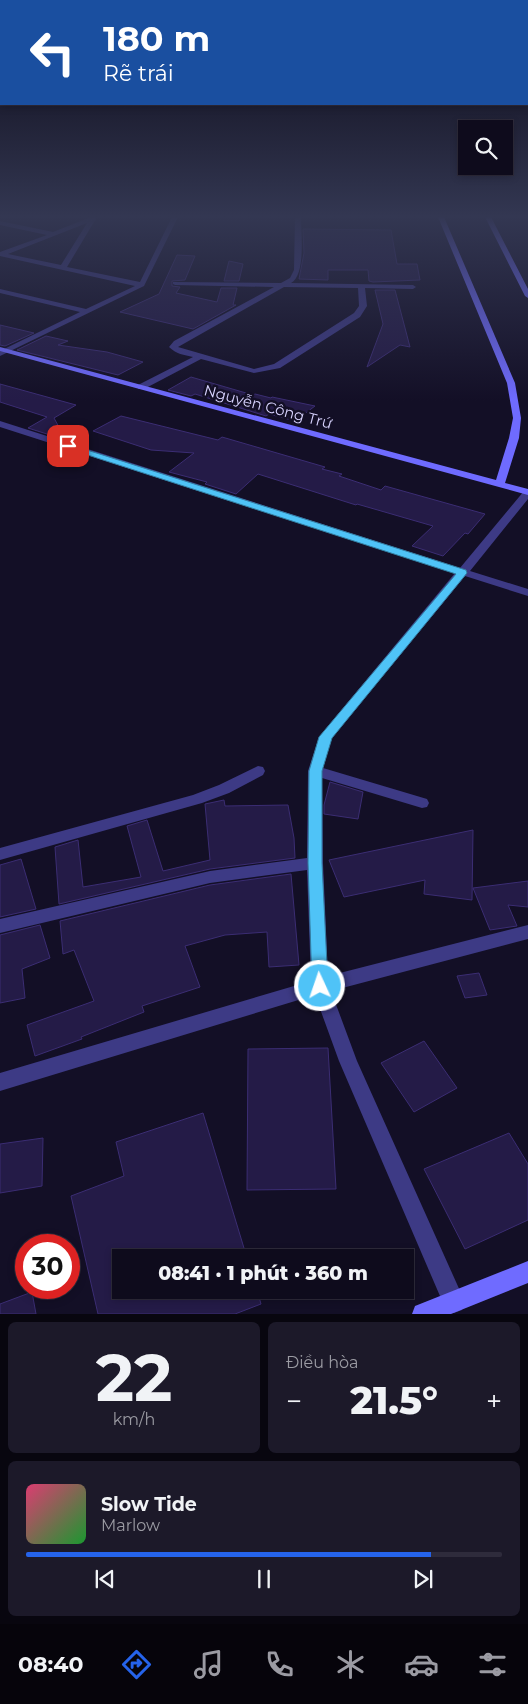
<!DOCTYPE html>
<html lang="vi">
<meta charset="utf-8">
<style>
:root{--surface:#0e0b1c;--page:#1c1929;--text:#f1f3f6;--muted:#9b9ba3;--line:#2e2b3b;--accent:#2563eb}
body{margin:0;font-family:Montserrat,sans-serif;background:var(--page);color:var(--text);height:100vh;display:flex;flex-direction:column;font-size:19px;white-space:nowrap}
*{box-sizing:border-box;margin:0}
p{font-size:16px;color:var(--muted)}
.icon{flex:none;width:28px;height:28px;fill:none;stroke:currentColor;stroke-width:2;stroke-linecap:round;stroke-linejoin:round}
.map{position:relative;height:1314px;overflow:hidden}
.panel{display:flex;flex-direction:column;gap:8px;padding:8px;background:#08060f;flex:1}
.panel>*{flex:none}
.banner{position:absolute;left:0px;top:0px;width:529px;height:105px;box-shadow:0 2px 8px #0003,0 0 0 1px var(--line);background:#1a4fa0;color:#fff;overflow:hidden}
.fabs{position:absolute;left:458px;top:120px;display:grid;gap:10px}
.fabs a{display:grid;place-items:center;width:55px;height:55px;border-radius:0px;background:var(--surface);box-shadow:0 2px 8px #0003,0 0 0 1px var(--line);font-size:25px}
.speed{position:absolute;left:15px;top:1234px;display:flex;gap:10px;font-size:25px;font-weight:700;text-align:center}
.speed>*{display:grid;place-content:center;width:65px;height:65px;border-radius:50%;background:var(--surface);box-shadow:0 2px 8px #0003,0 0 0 1px var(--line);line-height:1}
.speed .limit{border:8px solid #d22;background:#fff;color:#111}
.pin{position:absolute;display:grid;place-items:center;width:42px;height:42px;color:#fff;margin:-21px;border-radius:10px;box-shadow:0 2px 8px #0006}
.me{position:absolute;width:55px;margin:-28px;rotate:357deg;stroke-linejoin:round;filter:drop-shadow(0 0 4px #0008)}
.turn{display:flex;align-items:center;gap:18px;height:105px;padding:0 20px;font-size:22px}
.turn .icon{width:65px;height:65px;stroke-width:2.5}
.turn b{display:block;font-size:35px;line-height:42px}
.big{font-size:38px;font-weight:800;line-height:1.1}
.panel .widget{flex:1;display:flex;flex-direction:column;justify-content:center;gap:8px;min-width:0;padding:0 18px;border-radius:8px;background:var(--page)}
.panel .dial{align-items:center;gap:0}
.dial b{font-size:65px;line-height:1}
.song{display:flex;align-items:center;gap:15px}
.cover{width:60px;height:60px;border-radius:8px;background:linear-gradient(135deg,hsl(340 70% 55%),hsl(130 70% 35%))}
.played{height:5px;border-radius:2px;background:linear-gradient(90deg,var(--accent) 85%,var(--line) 85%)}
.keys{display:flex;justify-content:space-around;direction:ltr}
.heat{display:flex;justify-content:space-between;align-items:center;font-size:28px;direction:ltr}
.panel .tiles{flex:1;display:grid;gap:8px;grid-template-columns:1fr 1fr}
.widget:last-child{grid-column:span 2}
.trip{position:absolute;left:112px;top:1249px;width:302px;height:50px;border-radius:0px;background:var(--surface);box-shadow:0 2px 8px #0003,0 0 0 1px var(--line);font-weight:800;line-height:50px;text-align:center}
.tabs{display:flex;height:80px;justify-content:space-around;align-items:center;background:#06040b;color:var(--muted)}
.tabs .icon{width:35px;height:35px}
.tabs .selected{color:var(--accent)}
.tabs b{font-size:22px;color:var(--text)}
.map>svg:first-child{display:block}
.building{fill:#241b47;stroke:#3b2d73}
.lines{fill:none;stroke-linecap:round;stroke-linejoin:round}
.lane{fill:#3d3a85;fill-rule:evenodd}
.street{fill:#3d3a85;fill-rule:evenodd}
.secondary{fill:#6f6bff;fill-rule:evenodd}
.route{fill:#4fc3f7;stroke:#337fa1}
.labels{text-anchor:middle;stroke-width:5;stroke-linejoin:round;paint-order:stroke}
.far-street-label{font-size:15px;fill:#d9d4ff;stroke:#130f26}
</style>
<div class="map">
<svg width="528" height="1314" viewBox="0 0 528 1314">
<rect width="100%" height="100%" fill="#130f26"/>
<path class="building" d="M 303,229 L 391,230 L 397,264 L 417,264 L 420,280 L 373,282 L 369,281 L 368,270 L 328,270 L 328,280 L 299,279 L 304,253 Z
M 177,255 L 195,256 L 185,280 L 172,281 L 172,286 L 180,287 L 176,293 L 217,302 L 221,288 L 237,288 L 233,305 L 236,305 L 193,329 L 120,312 L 159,294 Z
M 229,261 L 243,264 L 239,281 L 224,281 Z
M 375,290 L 395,290 L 410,347 L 400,345 L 367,367 L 383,324 Z
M 0,325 L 34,333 L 5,346 L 0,345 Z
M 46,336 L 68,341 L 58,345 L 107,352 L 143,362 L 118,375 L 17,350 Z
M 191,377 L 253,395 L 255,394 L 271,398 L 272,397 L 315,406 L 295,421 L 269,414 L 266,416 L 195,394 L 191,396 L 168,390 Z
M 0,384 L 76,405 L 54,418 L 66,440 L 28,428 L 47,417 L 0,402 Z
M 121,416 L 218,440 L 222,437 L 325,467 L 322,469 L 342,474 L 339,476 L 381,490 L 385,486 L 485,514 L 468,534 L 465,533 L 443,556 L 412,546 L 433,526 L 357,504 L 356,505 L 258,474 L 236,494 L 205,484 L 207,482 L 169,472 L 194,453 L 151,450 L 93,431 Z
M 330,782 L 363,792 L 358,819 L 324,814 L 324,805 Z
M 224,800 L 225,806 L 288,805 L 294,838 L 295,858 L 210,869 L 59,904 L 55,847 L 78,840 L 83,887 L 141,877 L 127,826 L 147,820 L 163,871 L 210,860 L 205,804 Z
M 473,830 L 472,900 L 424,894 L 425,880 L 344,897 L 329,860 Z
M 21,859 L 36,909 L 0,917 L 0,865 Z
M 291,874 L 299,965 L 269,967 L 267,932 L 225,935 L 185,946 L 200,987 L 142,1006 L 144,1012 L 81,1037 L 82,1039 L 35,1056 L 27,1025 L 94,1001 L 74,950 L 63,954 L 60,921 L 210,885 Z
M 528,881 L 528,907 L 508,905 L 517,926 L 490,930 L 473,888 Z
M 40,925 L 50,958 L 22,969 L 25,998 L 0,1003 L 0,935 Z
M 479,973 L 487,995 L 465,998 L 457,976 Z
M 424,1041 L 457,1088 L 414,1112 L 381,1063 Z
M 328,1048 L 336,1189 L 247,1190 L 248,1049 Z
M 203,1113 L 247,1258 L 121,1258 L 121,1290 L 257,1290 L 261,1304 L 235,1314 L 98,1314 L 71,1196 L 124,1176 L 116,1142 Z
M 509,1133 L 528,1164 L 528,1220 L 465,1249 L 424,1169 Z
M 43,1138 L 42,1186 L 0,1193 L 0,1144 Z
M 32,1292 L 36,1314 L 0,1314 L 0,1304 Z"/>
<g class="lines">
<path class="lane" d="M 295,217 L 301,217 C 301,233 306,275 291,283 L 413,285 L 416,287 L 413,289 L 365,288 L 367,306 L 360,317 L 280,368 L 254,373 L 201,359 L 144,389 L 138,389 L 138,385 L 193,357 C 184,355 176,354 169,347 L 174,341 L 274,287 L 175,285 L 173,284 L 173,282 L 281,283 L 290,278 L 294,270 ZM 284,287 L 358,288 L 359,306 L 354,313 L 274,364 L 254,369 L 178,347 Z"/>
<path class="street" d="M 91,217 L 97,217 L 67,267 L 140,282 L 172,217 L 178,217 L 144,286 L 0,356 L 0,351 L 80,312 L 0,293 L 0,289 L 86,309 L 135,286 L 0,256 L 0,252 L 47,235 L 0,225 L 0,221 L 53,232 ZM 87,223 L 61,265 L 8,254 Z
M 0,421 L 460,568 L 524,491 L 528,490 L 528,499 L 470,571 L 528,589 L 528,596 L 465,576 L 332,738 L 323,768 L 427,799 L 429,803 L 427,807 L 422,808 L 322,778 L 323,863 L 328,976 L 528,925 L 528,939 L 331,991 L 357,1061 L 465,1302 L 462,1310 L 454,1313 L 446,1310 L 339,1061 L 315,995 L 0,1091 L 0,1073 L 311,981 L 307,870 L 210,883 L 0,933 L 0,919 L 210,871 L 307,858 L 308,771 L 319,737 L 455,573 L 0,427 Z
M 258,766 L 263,767 L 265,771 L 263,775 L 229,793 L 202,803 L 0,860 L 0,848 L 193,795 L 219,785 Z"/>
<path class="secondary" d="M 438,217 L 444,217 L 515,383 L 521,418 L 519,438 L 505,483 L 528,489 L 528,495 L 0,351 L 0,347 L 496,480 L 509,438 L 513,418 L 507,383 Z
M 485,217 L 491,217 L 528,289 L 528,298 L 525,296 Z
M 528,1261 L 528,1283 L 451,1314 L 412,1314 L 415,1306 Z"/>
</g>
<linearGradient id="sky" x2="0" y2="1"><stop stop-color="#0a0815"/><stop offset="0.54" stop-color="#333752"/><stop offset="1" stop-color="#333752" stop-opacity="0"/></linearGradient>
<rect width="528" height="401" fill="url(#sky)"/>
<path class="route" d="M 68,444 L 466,570 L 467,573 L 332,738 L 322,771 L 322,863 L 328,986 L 326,991 L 320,993 L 315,991 L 312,986 L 308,863 L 309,771 L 319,737 L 456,574 L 66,448 L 64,446 Z"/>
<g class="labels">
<g class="far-street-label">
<text transform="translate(268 407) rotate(15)" y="5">Nguyễn Công Trứ</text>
</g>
</g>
</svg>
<div class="fabs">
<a><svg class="icon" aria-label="search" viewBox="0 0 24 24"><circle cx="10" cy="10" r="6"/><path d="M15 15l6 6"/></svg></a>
</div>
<div class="speed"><div class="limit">30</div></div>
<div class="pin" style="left:68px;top:446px;background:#d93025"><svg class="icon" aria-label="arrive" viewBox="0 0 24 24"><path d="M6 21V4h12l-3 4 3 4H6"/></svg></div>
<svg class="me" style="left:320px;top:986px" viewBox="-20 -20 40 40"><circle r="17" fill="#4fc3f7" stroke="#fff" stroke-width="3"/><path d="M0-11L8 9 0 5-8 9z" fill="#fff"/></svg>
<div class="trip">08:41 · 1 phút · 360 m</div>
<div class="banner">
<div class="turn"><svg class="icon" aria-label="left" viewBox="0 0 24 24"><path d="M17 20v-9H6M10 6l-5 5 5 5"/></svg><div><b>180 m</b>Rẽ trái</div></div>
</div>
</div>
<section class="panel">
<div class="tiles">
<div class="widget dial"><b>22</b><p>km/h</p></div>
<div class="widget"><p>Điều hòa</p>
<div class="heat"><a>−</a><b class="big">21.5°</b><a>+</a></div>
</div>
<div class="widget">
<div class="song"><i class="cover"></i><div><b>Slow Tide</b><p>Marlow</p></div></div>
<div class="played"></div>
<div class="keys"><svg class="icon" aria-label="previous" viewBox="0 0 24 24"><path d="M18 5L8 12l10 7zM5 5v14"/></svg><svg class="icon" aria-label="pause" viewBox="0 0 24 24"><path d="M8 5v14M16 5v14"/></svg><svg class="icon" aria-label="next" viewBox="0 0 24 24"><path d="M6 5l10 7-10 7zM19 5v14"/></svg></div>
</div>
</div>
</section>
<nav class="tabs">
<b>08:40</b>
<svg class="icon selected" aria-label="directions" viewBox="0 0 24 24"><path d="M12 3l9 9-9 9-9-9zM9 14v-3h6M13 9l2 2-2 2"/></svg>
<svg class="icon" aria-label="music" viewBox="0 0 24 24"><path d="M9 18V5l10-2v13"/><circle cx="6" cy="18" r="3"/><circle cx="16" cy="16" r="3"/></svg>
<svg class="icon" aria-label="phone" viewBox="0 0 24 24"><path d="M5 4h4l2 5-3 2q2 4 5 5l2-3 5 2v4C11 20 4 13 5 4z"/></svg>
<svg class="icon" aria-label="climate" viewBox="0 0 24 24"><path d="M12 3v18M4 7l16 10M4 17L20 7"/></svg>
<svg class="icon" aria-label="car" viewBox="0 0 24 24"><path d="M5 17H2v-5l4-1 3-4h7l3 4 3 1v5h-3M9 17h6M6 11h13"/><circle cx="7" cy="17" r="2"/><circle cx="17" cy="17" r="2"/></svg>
<svg class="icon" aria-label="filters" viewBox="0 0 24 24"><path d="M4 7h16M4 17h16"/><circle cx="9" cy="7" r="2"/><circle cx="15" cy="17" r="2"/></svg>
</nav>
